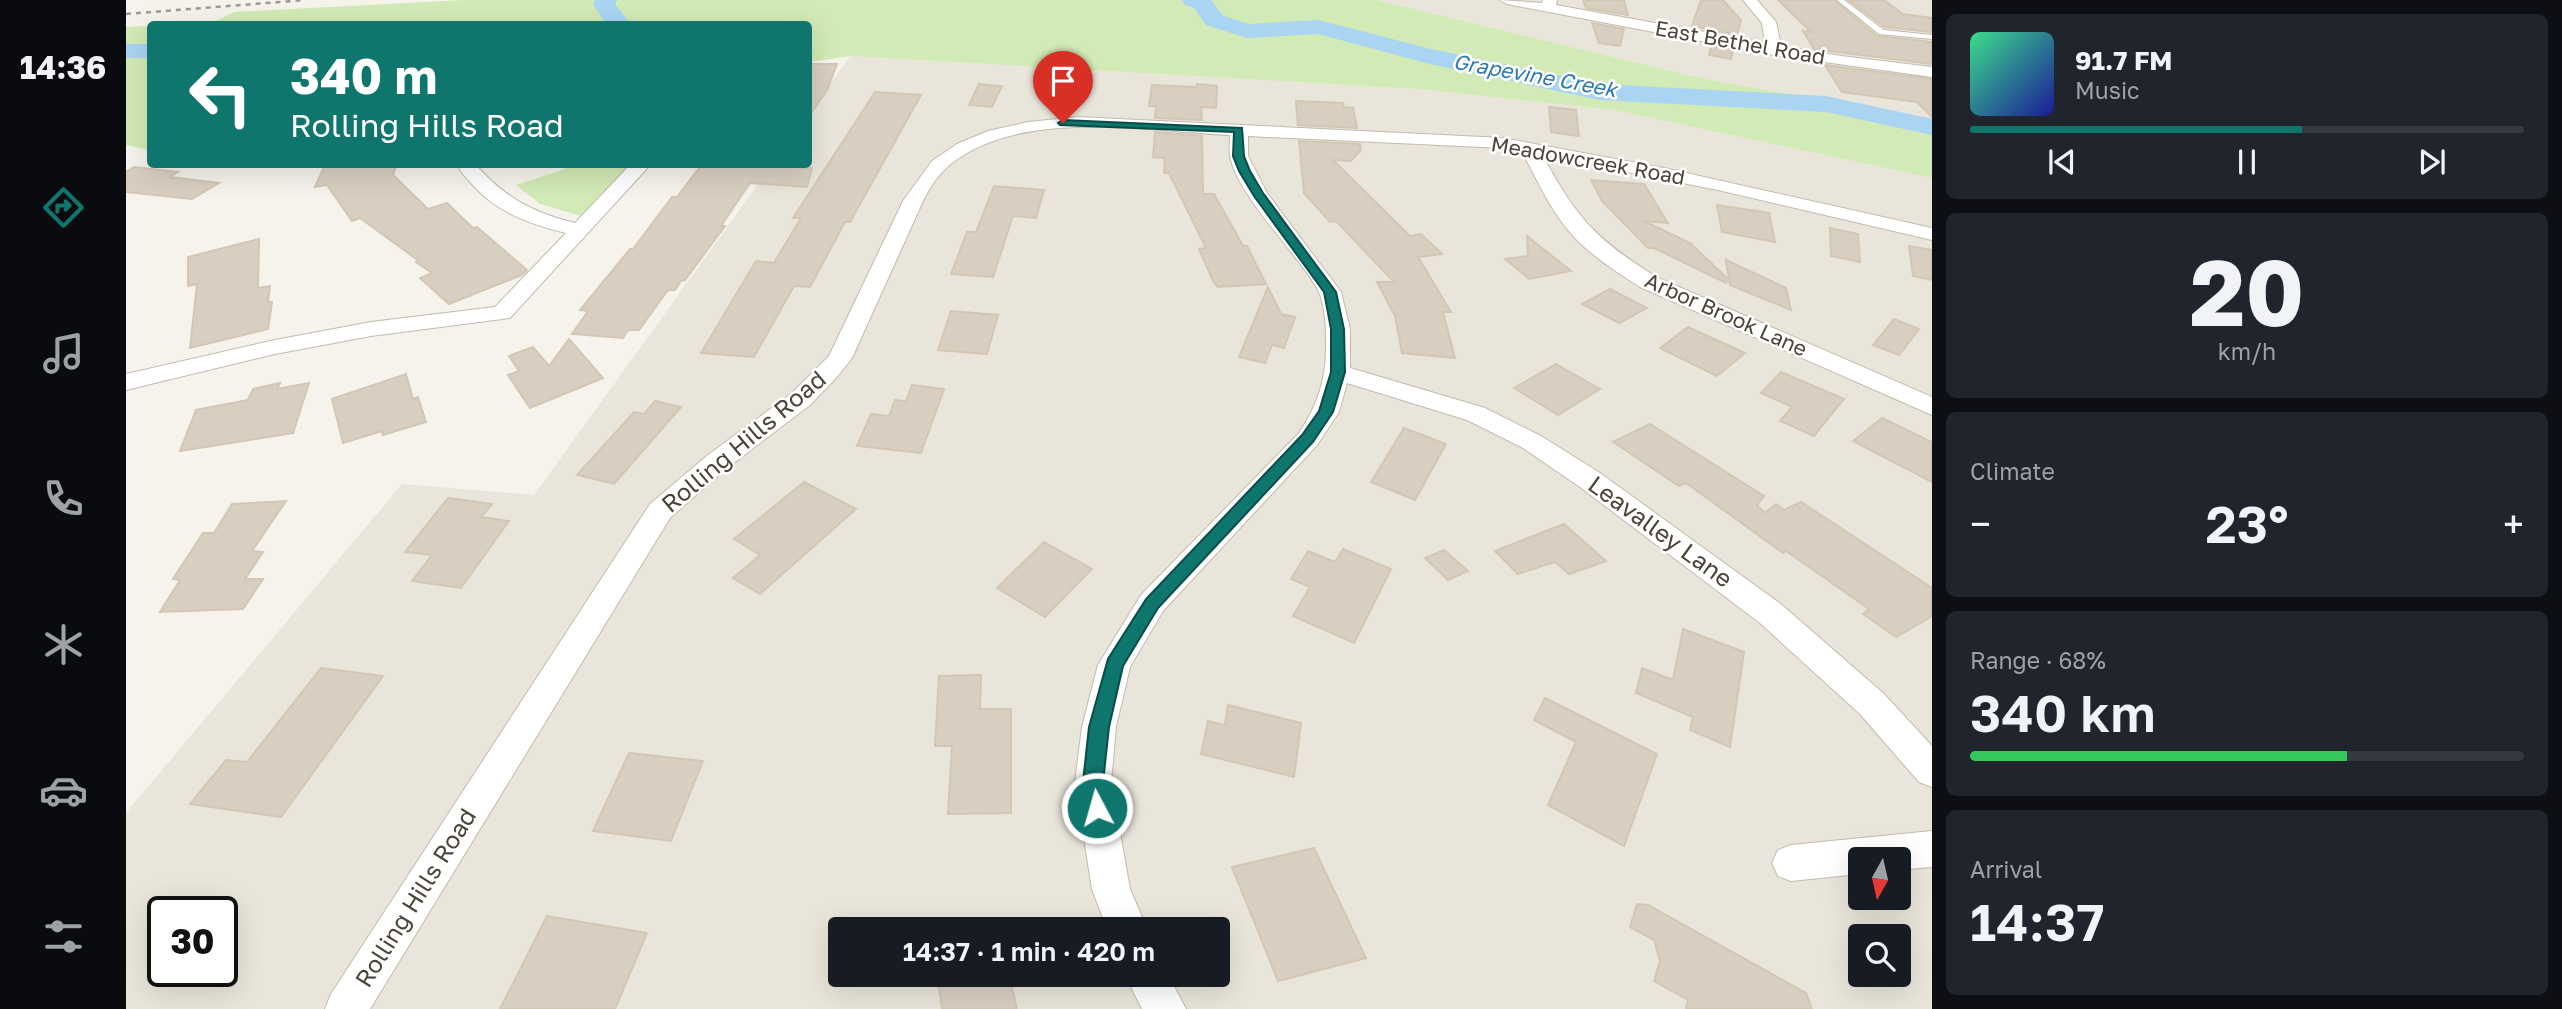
<!DOCTYPE html>
<meta charset="utf-8">
<style>
:root{--surface:#171b24;--page:#20242c;--text:#f1f3f6;--muted:#9ea1a6;--line:#363941;--accent:#0f766e}
body{margin:0;font-family:"Golos Text",sans-serif;background:var(--page);color:var(--text);height:100vh;display:flex;flex-direction:column;font-size:26px;white-space:nowrap}
*{box-sizing:border-box;margin:0}
p{font-size:23px;color:var(--muted)}
.icon{flex:none;width:38px;height:38px;fill:none;stroke:currentColor;stroke-width:2;stroke-linecap:round;stroke-linejoin:round}
.map{position:relative;flex:1;overflow:hidden}
.side{display:flex;flex-direction:column;gap:14px;padding:14px;background:#0d0f14;width:630px}
.side>*{flex:none}
.guide{position:absolute;left:21px;top:21px;width:665px;height:147px;border-radius:7px;box-shadow:0 7px 28px #0002;background:#0f766e;color:#fff;overflow:hidden}
.needle{width:46px;rotate:188deg}
.fabs{position:absolute;left:1722px;top:847px;display:grid;gap:14px}
.fabs a{display:grid;place-items:center;width:63px;height:63px;border-radius:7px;background:var(--surface);box-shadow:0 7px 28px #0002;font-size:35px}
.speed{position:absolute;left:21px;top:896px;display:flex;gap:14px;font-size:35px;font-weight:700;text-align:center}
.speed>*{display:grid;place-content:center;width:91px;height:91px;border-radius:50%;background:var(--surface);box-shadow:0 7px 28px #0002;line-height:1}
.speed .limit{border:4px solid #111;border-radius:10px;background:#fff;color:#111}
.pin{position:absolute;display:grid;place-items:center;width:60px;height:60px;color:#fff;margin:-72px -30px;border-radius:50% 50% 50% 0;rotate:-45deg;box-shadow:0 0 7px #0007}
.pin .icon{rotate:45deg}
.me{position:absolute;width:77px;margin:-38px;rotate:354deg;stroke-linejoin:round;filter:drop-shadow(0 0 5px #0008)}
.turn{display:flex;align-items:center;gap:24px;height:147px;padding:0 28px;font-size:32px}
.turn .icon{width:91px;height:91px;stroke-width:2.5}
.turn b{display:block;font-size:49px;line-height:60px}
.big{font-size:52px;font-weight:600;line-height:1.1}
.side .tile{flex:1;display:flex;flex-direction:column;justify-content:center;gap:10px;min-width:0;padding:0 24px;border-radius:10px;background:var(--page)}
.side .dial{align-items:center;gap:0}
.dial b{font-size:91px;line-height:1}
.song{display:flex;align-items:center;gap:21px}
.cover{width:84px;height:84px;border-radius:10px;background:linear-gradient(135deg,hsl(150 70% 55%),hsl(240 70% 35%))}
.played{height:7px;border-radius:4px;background:linear-gradient(90deg,var(--accent) 60%,var(--line) 60%)}
.keys{display:flex;justify-content:space-around;direction:ltr}
.heat{display:flex;justify-content:space-between;align-items:center;font-size:38px;direction:ltr}
.charge{height:10px;border-radius:5px;background:linear-gradient(90deg,#34c759 68%,var(--line) 0)}
.trip{position:absolute;left:702px;top:917px;width:402px;height:70px;border-radius:7px;background:var(--surface);box-shadow:0 7px 28px #0002;font-weight:600;line-height:70px;text-align:center}
main{display:flex;flex:1;min-height:0}
.dock{display:flex;flex-direction:column;width:126px;justify-content:space-around;align-items:center;background:#090b0e;color:var(--muted)}
.dock .icon{width:49px;height:49px}
.dock .active{color:var(--accent)}
.dock b{font-size:32px;color:var(--text)}
.map>svg:first-child{display:block}
.residential{fill:#eae5da;fill-rule:evenodd}
.green{fill:#d2eab5}
.lines{fill:none;stroke-linecap:round;stroke-linejoin:round}
.river{fill:#a9d4f2;fill-rule:evenodd}
.building{fill:#d8cfc1;stroke:#d3c7b4;stroke-width:2}
.service-casing{stroke:#c2bbae;stroke-width:2}
.minor-casing{stroke:#c2bbae;stroke-width:2}
.service{fill:#fff;fill-rule:evenodd}
.minor{fill:#fff;fill-rule:evenodd}
.rail{stroke:#9a9a9a;stroke-width:2.5;stroke-dasharray:5 5;stroke-linecap:butt}
.route{fill:#0f766e;stroke:#0a4d48;stroke-width:2}
.labels{text-anchor:middle;stroke-width:5;stroke-linejoin:round;paint-order:stroke}
.far-street-label{font-size:21px;fill:#4b4439;stroke:#fff}
.far-water-label{font-size:21px;font-style:italic;fill:#2e7ab2;stroke:#fff}
.street-label{font-size:24px;fill:#4b4439;stroke:#fff}
</style>
<main>
<nav class="dock">
<b>14:36</b>
<svg class="icon active" aria-label="directions" viewBox="0 0 24 24"><path d="M12 3l9 9-9 9-9-9zM9 14v-3h6M13 9l2 2-2 2"/></svg>
<svg class="icon" aria-label="music" viewBox="0 0 24 24"><path d="M9 18V5l10-2v13"/><circle cx="6" cy="18" r="3"/><circle cx="16" cy="16" r="3"/></svg>
<svg class="icon" aria-label="phone" viewBox="0 0 24 24"><path d="M5 4h4l2 5-3 2q2 4 5 5l2-3 5 2v4C11 20 4 13 5 4z"/></svg>
<svg class="icon" aria-label="climate" viewBox="0 0 24 24"><path d="M12 3v18M4 7l16 10M4 17L20 7"/></svg>
<svg class="icon" aria-label="car" viewBox="0 0 24 24"><path d="M5 17H2v-5l4-1 3-4h7l3 4 3 1v5h-3M9 17h6M6 11h13"/><circle cx="7" cy="17" r="2"/><circle cx="17" cy="17" r="2"/></svg>
<svg class="icon" aria-label="filters" viewBox="0 0 24 24"><path d="M4 7h16M4 17h16"/><circle cx="9" cy="7" r="2"/><circle cx="15" cy="17" r="2"/></svg>
</nav>
<div class="map">
<svg width="1806" height="1009" viewBox="0 0 1806 1009">
<rect width="100%" height="100%" fill="#f6f3ec"/>
<path class="residential" d="M 1251,0 L 1806,0 L 1806,120 L 1570,77 Z
M 724,56 L 1291,89 L 1488,110 L 1806,178 L 1806,1009 L 0,1009 L 0,813 L 276,484 L 408,495 L 646,165 L 682,164 L 683,114 ZM 1734,859 L 1773,859 L 1773,898 L 1734,898 ZM 37,912 L 96,912 L 96,971 L 37,971 ZM 714,929 L 1092,929 L 1092,975 L 714,975 ZM 1734,936 L 1773,936 L 1773,975 L 1734,975 Z"/>
<path class="green" d="M 336,0 L 1251,0 L 1570,77 L 1806,120 L 1806,178 L 1488,110 L 1291,89 L 724,56 L 683,62 L 682,24 L 52,24 L 86,23 L 108,12 Z
M 24,26 L 24,150 L 0,145 L 0,27 Z
M 448,166 L 513,168 L 465,219 L 414,204 L 390,185 Z"/>
<g class="lines">
<path class="river" d="M 469,0 L 491,0 L 489,4 L 503,22 L 501,24 L 477,24 L 478,21 L 467,4 Z
M 1056,0 L 1085,0 L 1096,15 L 1123,24 L 1192,20 L 1305,49 L 1474,84 L 1700,96 L 1806,119 L 1806,135 L 1700,112 L 1474,100 L 1304,64 L 1192,34 L 1121,38 L 1080,25 L 1068,8 L 1059,5 Z
M 0,44 L 24,44 L 24,58 L 0,58 Z"/>
</g>
<path class="building" d="M 1457,0 L 1498,0 L 1502,15 L 1460,8 Z
M 1575,0 L 1597,0 L 1615,20 L 1611,35 L 1566,26 Z
M 1652,0 L 1708,0 L 1751,36 L 1806,42 L 1806,64 L 1688,49 L 1677,31 L 1685,32 Z
M 1722,0 L 1758,0 L 1777,14 L 1806,18 L 1806,32 L 1759,27 Z
M 1466,23 L 1498,29 L 1494,46 L 1473,43 Z
M 1585,46 L 1607,50 L 1605,59 L 1583,55 Z
M 682,64 L 711,64 L 701,90 L 682,118 Z
M 1699,65 L 1806,79 L 1806,117 L 1791,102 L 1716,92 Z
M 853,84 L 876,86 L 866,107 L 843,105 Z
M 1071,84 L 1091,86 L 1090,108 L 1075,107 L 1076,120 L 1029,118 L 1030,106 L 1023,106 L 1026,85 L 1070,87 Z
M 749,92 L 795,95 L 724,222 L 719,222 L 684,287 L 668,286 L 628,357 L 575,353 L 630,261 L 648,263 L 675,218 L 667,218 Z
M 1170,101 L 1217,103 L 1218,107 L 1227,108 L 1231,128 L 1172,125 Z
M 1423,107 L 1450,110 L 1453,136 L 1425,132 Z
M 1029,132 L 1076,136 L 1077,194 L 1088,194 L 1117,246 L 1121,246 L 1140,284 L 1092,287 L 1088,283 L 1073,249 L 1080,248 L 1043,173 L 1038,173 L 1039,158 L 1027,157 Z
M 1173,141 L 1234,144 L 1235,150 L 1225,161 L 1207,160 L 1284,236 L 1295,234 L 1316,254 L 1292,257 L 1325,312 L 1317,312 L 1329,358 L 1276,353 L 1269,316 L 1251,282 L 1268,282 L 1210,221 L 1204,222 L 1178,193 Z
M 271,164 L 267,175 L 302,209 L 321,203 L 347,228 L 351,227 L 401,270 L 396,275 L 323,304 L 294,278 L 306,273 L 290,262 L 293,261 L 234,218 L 226,221 L 201,185 L 189,187 L 199,165 Z
M 576,164 L 686,168 L 681,187 L 624,183 L 595,226 L 599,226 L 559,280 L 555,281 L 549,290 L 542,290 L 513,330 L 502,330 L 497,338 L 446,334 L 462,311 L 454,310 L 504,249 L 507,249 L 546,197 L 551,197 Z
M 8,167 L 52,172 L 44,177 L 93,183 L 66,199 L 0,192 L 0,172 Z
M 1465,180 L 1518,184 L 1542,223 L 1518,221 L 1564,243 L 1602,279 L 1600,283 L 1528,248 L 1522,248 L 1476,201 Z
M 868,186 L 918,190 L 910,218 L 887,216 L 867,277 L 825,274 L 841,232 L 850,232 Z
M 1591,205 L 1643,213 L 1649,242 L 1596,232 Z
M 1704,228 L 1732,234 L 1734,262 L 1705,256 Z
M 1401,236 L 1445,271 L 1403,279 L 1379,259 L 1402,256 Z
M 133,239 L 132,288 L 144,286 L 142,302 L 146,302 L 142,329 L 64,348 L 71,284 L 62,286 L 62,257 Z
M 1783,246 L 1806,250 L 1806,280 L 1787,276 Z
M 1600,260 L 1660,288 L 1665,310 L 1604,285 Z
M 1142,287 L 1155,314 L 1169,317 L 1158,348 L 1146,345 L 1139,363 L 1113,357 Z
M 1484,289 L 1521,308 L 1493,323 L 1456,304 Z
M 825,311 L 872,315 L 861,354 L 812,350 Z
M 1768,319 L 1793,329 L 1773,355 L 1747,345 Z
M 1562,327 L 1619,353 L 1591,376 L 1534,348 Z
M 443,339 L 477,378 L 404,408 L 382,375 L 393,371 L 383,356 L 407,347 L 423,366 Z
M 1430,364 L 1474,389 L 1432,415 L 1388,388 Z
M 1655,372 L 1718,399 L 1688,436 L 1654,421 L 1666,407 L 1635,393 Z
M 280,374 L 287,399 L 292,397 L 300,422 L 257,435 L 256,431 L 217,443 L 206,399 Z
M 154,383 L 151,389 L 183,383 L 167,433 L 54,451 L 70,410 L 122,400 L 127,389 Z
M 786,385 L 818,389 L 795,453 L 731,446 L 745,414 L 763,416 L 769,400 L 780,401 Z
M 529,401 L 555,407 L 488,484 L 451,475 L 508,412 L 518,414 Z
M 1756,418 L 1806,442 L 1806,482 L 1727,441 Z
M 1524,424 L 1638,496 L 1631,505 L 1639,513 L 1650,504 L 1658,510 L 1675,502 L 1806,588 L 1806,616 L 1770,637 L 1737,614 L 1743,609 L 1660,551 L 1657,553 L 1560,483 L 1553,486 L 1487,442 Z
M 1278,428 L 1320,444 L 1289,500 L 1245,482 Z
M 678,482 L 730,509 L 634,594 L 607,578 L 634,555 L 608,539 Z
M 322,498 L 366,504 L 355,517 L 383,521 L 335,588 L 286,581 L 306,555 L 279,552 Z
M 160,501 L 126,551 L 137,552 L 119,579 L 137,579 L 117,609 L 34,612 L 54,580 L 47,579 L 77,533 L 88,533 L 106,504 Z
M 1438,524 L 1480,561 L 1443,574 L 1429,562 L 1392,574 L 1369,551 Z
M 918,542 L 966,569 L 919,617 L 871,588 Z
M 1217,549 L 1265,569 L 1228,643 L 1167,616 L 1184,587 L 1165,579 L 1182,551 L 1209,562 Z
M 1318,550 L 1342,571 L 1322,580 L 1299,558 Z
M 1557,629 L 1618,652 L 1604,747 L 1564,730 L 1567,717 L 1510,693 L 1516,668 L 1547,680 Z
M 195,668 L 257,676 L 155,817 L 64,804 L 100,760 L 121,762 Z
M 855,675 L 854,709 L 885,709 L 885,813 L 822,814 L 826,746 L 809,746 L 813,676 Z
M 1419,698 L 1531,754 L 1498,846 L 1422,805 L 1450,742 L 1408,720 Z
M 1102,705 L 1175,723 L 1168,777 L 1075,754 L 1082,721 L 1099,725 Z
M 503,753 L 577,761 L 545,841 L 467,831 Z
M 1188,848 L 1240,958 L 1152,981 L 1106,867 Z
M 1511,904 L 1522,905 L 1680,993 L 1686,1009 L 1560,1009 L 1562,1000 L 1528,981 L 1534,961 L 1528,940 L 1504,927 Z
M 421,916 L 521,933 L 489,1009 L 374,1009 Z
M 811,975 L 883,975 L 891,1009 L 816,1009 Z"/>
<g class="lines">
<defs>
<path id="service" d="M 1711,0 L 1718,0 L 1758,30 L 1806,35 L 1806,39 L 1753,34 Z"/>
<path id="minor" d="M 1374,0 L 1416,3 L 1417,0 L 1431,0 L 1430,5 L 1639,43 L 1636,23 L 1617,0 L 1631,0 L 1650,22 L 1655,46 L 1715,56 L 1806,67 L 1806,77 L 1648,55 L 1381,4 Z
M 952,117 L 1377,138 L 1538,168 L 1806,228 L 1806,240 L 1592,190 L 1416,155 C 1452,219 1467,237 1530,277 L 1806,397 L 1806,415 L 1514,287 C 1491,272 1467,257 1448,237 C 1425,212 1412,181 1396,152 L 1377,148 L 1122,136 L 1122,156 L 1141,193 L 1215,292 L 1224,329 L 1224,368 L 1359,408 L 1415,436 L 1474,473 L 1656,605 L 1758,694 L 1806,746 L 1806,787 L 1793,782 L 1734,714 L 1634,623 L 1454,487 L 1397,448 L 1341,420 L 1221,383 L 1213,412 L 1191,445 L 1037,611 L 1004,667 L 990,727 L 985,782 L 1004,889 L 1021,929 L 981,929 L 966,889 L 949,782 L 956,727 L 972,665 L 1015,595 L 1173,433 C 1191,406 1200,380 1200,348 C 1200,331 1200,306 1192,290 C 1171,252 1112,197 1104,156 C 1103,150 1104,141 1104,135 C 1021,131 902,109 830,160 C 815,170 805,185 797,201 L 726,358 L 710,378 L 684,405 L 601,468 L 544,518 L 244,1009 L 199,1009 L 205,994 L 524,504 L 582,455 L 666,393 L 703,356 L 777,201 L 806,161 L 831,144 L 862,131 L 902,122 Z
M 332,164 L 349,164 C 378,197 407,213 449,223 L 505,164 L 525,164 L 384,318 L 245,336 L 149,354 L 0,390 L 0,374 L 149,340 L 245,322 L 369,307 L 440,233 C 402,224 370,212 344,182 C 339,176 333,171 332,164 Z
M 1806,831 L 1806,867 L 1773,870 L 1773,859 L 1734,859 L 1734,874 L 1665,881 L 1652,876 L 1646,863 L 1652,850 L 1665,845 Z
M 999,975 L 1042,975 L 1060,1009 L 1016,1009 Z"/>
</defs>
<use href="#service" class="service-casing"/>
<use href="#minor" class="minor-casing"/>
<use href="#service" class="service"/>
<use href="#minor" class="minor"/>
<path class="rail" d="M 0,14 L 179,0"/>
</g>
<path class="route" d="M 937,120 L 1116,128 L 1118,156 L 1124,171 L 1137,193 L 1210,292 L 1218,329 L 1219,372 L 1207,412 L 1187,442 L 1032,608 L 997,666 L 983,727 L 977,782 L 981,808 L 978,815 L 971,818 L 964,815 L 957,782 L 963,727 L 982,659 L 1020,599 L 1176,435 L 1193,411 L 1205,372 L 1205,329 L 1198,292 L 1128,196 L 1113,171 L 1107,156 L 1108,132 L 934,125 L 932,123 Z"/>
<g class="labels">
<g class="far-street-label">
<text transform="translate(1614 43) rotate(10)" y="7">East Bethel Road</text>
<text transform="translate(1462 161) rotate(10)" y="7">Meadowcreek Road</text>
<text transform="translate(1600 315) rotate(24)" y="7">Arbor Brook Lane</text>
</g>
<g class="far-water-label">
<text transform="translate(1409 76) rotate(10)" y="7">Grapevine Creek</text>
</g>
<g class="street-label">
<text transform="translate(618 442) rotate(-40)" y="8">Rolling Hills Road</text>
<text transform="translate(1534 532) rotate(36)" y="8">Leavalley Lane</text>
<text transform="translate(290 898) rotate(-58)" y="8">Rolling Hills Road</text>
</g>
</g>
</svg>
<div class="fabs">
<a><svg class="needle" viewBox="-14 -14 28 28"><path d="M0-13l5 13h-10z" fill="#e53935"/><path d="M0 13l5-13h-10z" fill="#9ea1a6"/></svg></a>
<a><svg class="icon" aria-label="search" viewBox="0 0 24 24"><circle cx="10" cy="10" r="6"/><path d="M15 15l6 6"/></svg></a>
</div>
<div class="speed"><div class="limit">30</div></div>
<div class="pin" style="left:937px;top:123px;background:#d93025"><svg class="icon" aria-label="arrive" viewBox="0 0 24 24"><path d="M6 21V4h12l-3 4 3 4H6"/></svg></div>
<svg class="me" style="left:971px;top:808px" viewBox="-20 -20 40 40"><circle r="17" fill="#0f766e" stroke="#fff" stroke-width="3"/><path d="M0-11L8 9 0 5-8 9z" fill="#fff"/></svg>
<div class="trip">14:37 · 1 min · 420 m</div>
<div class="guide">
<div class="turn"><svg class="icon" aria-label="left" viewBox="0 0 24 24"><path d="M17 20v-9H6M10 6l-5 5 5 5"/></svg><div><b>340 m</b>Rolling Hills Road</div></div>
</div>
</div>
<section class="side">
<div class="tile">
<div class="song"><i class="cover"></i><div><b>91.7 FM</b><p>Music</p></div></div>
<div class="played"></div>
<div class="keys"><svg class="icon" aria-label="previous" viewBox="0 0 24 24"><path d="M18 5L8 12l10 7zM5 5v14"/></svg><svg class="icon" aria-label="pause" viewBox="0 0 24 24"><path d="M8 5v14M16 5v14"/></svg><svg class="icon" aria-label="next" viewBox="0 0 24 24"><path d="M6 5l10 7-10 7zM19 5v14"/></svg></div>
</div>
<div class="tile dial"><b>20</b><p>km/h</p></div>
<div class="tile"><p>Climate</p>
<div class="heat"><a>−</a><b class="big">23°</b><a>+</a></div>
</div>
<div class="tile"><p>Range · 68%</p><b class="big">340 km</b><div class="charge"></div></div>
<div class="tile"><p>Arrival</p><b class="big">14:37</b></div>
</section>
</main>
